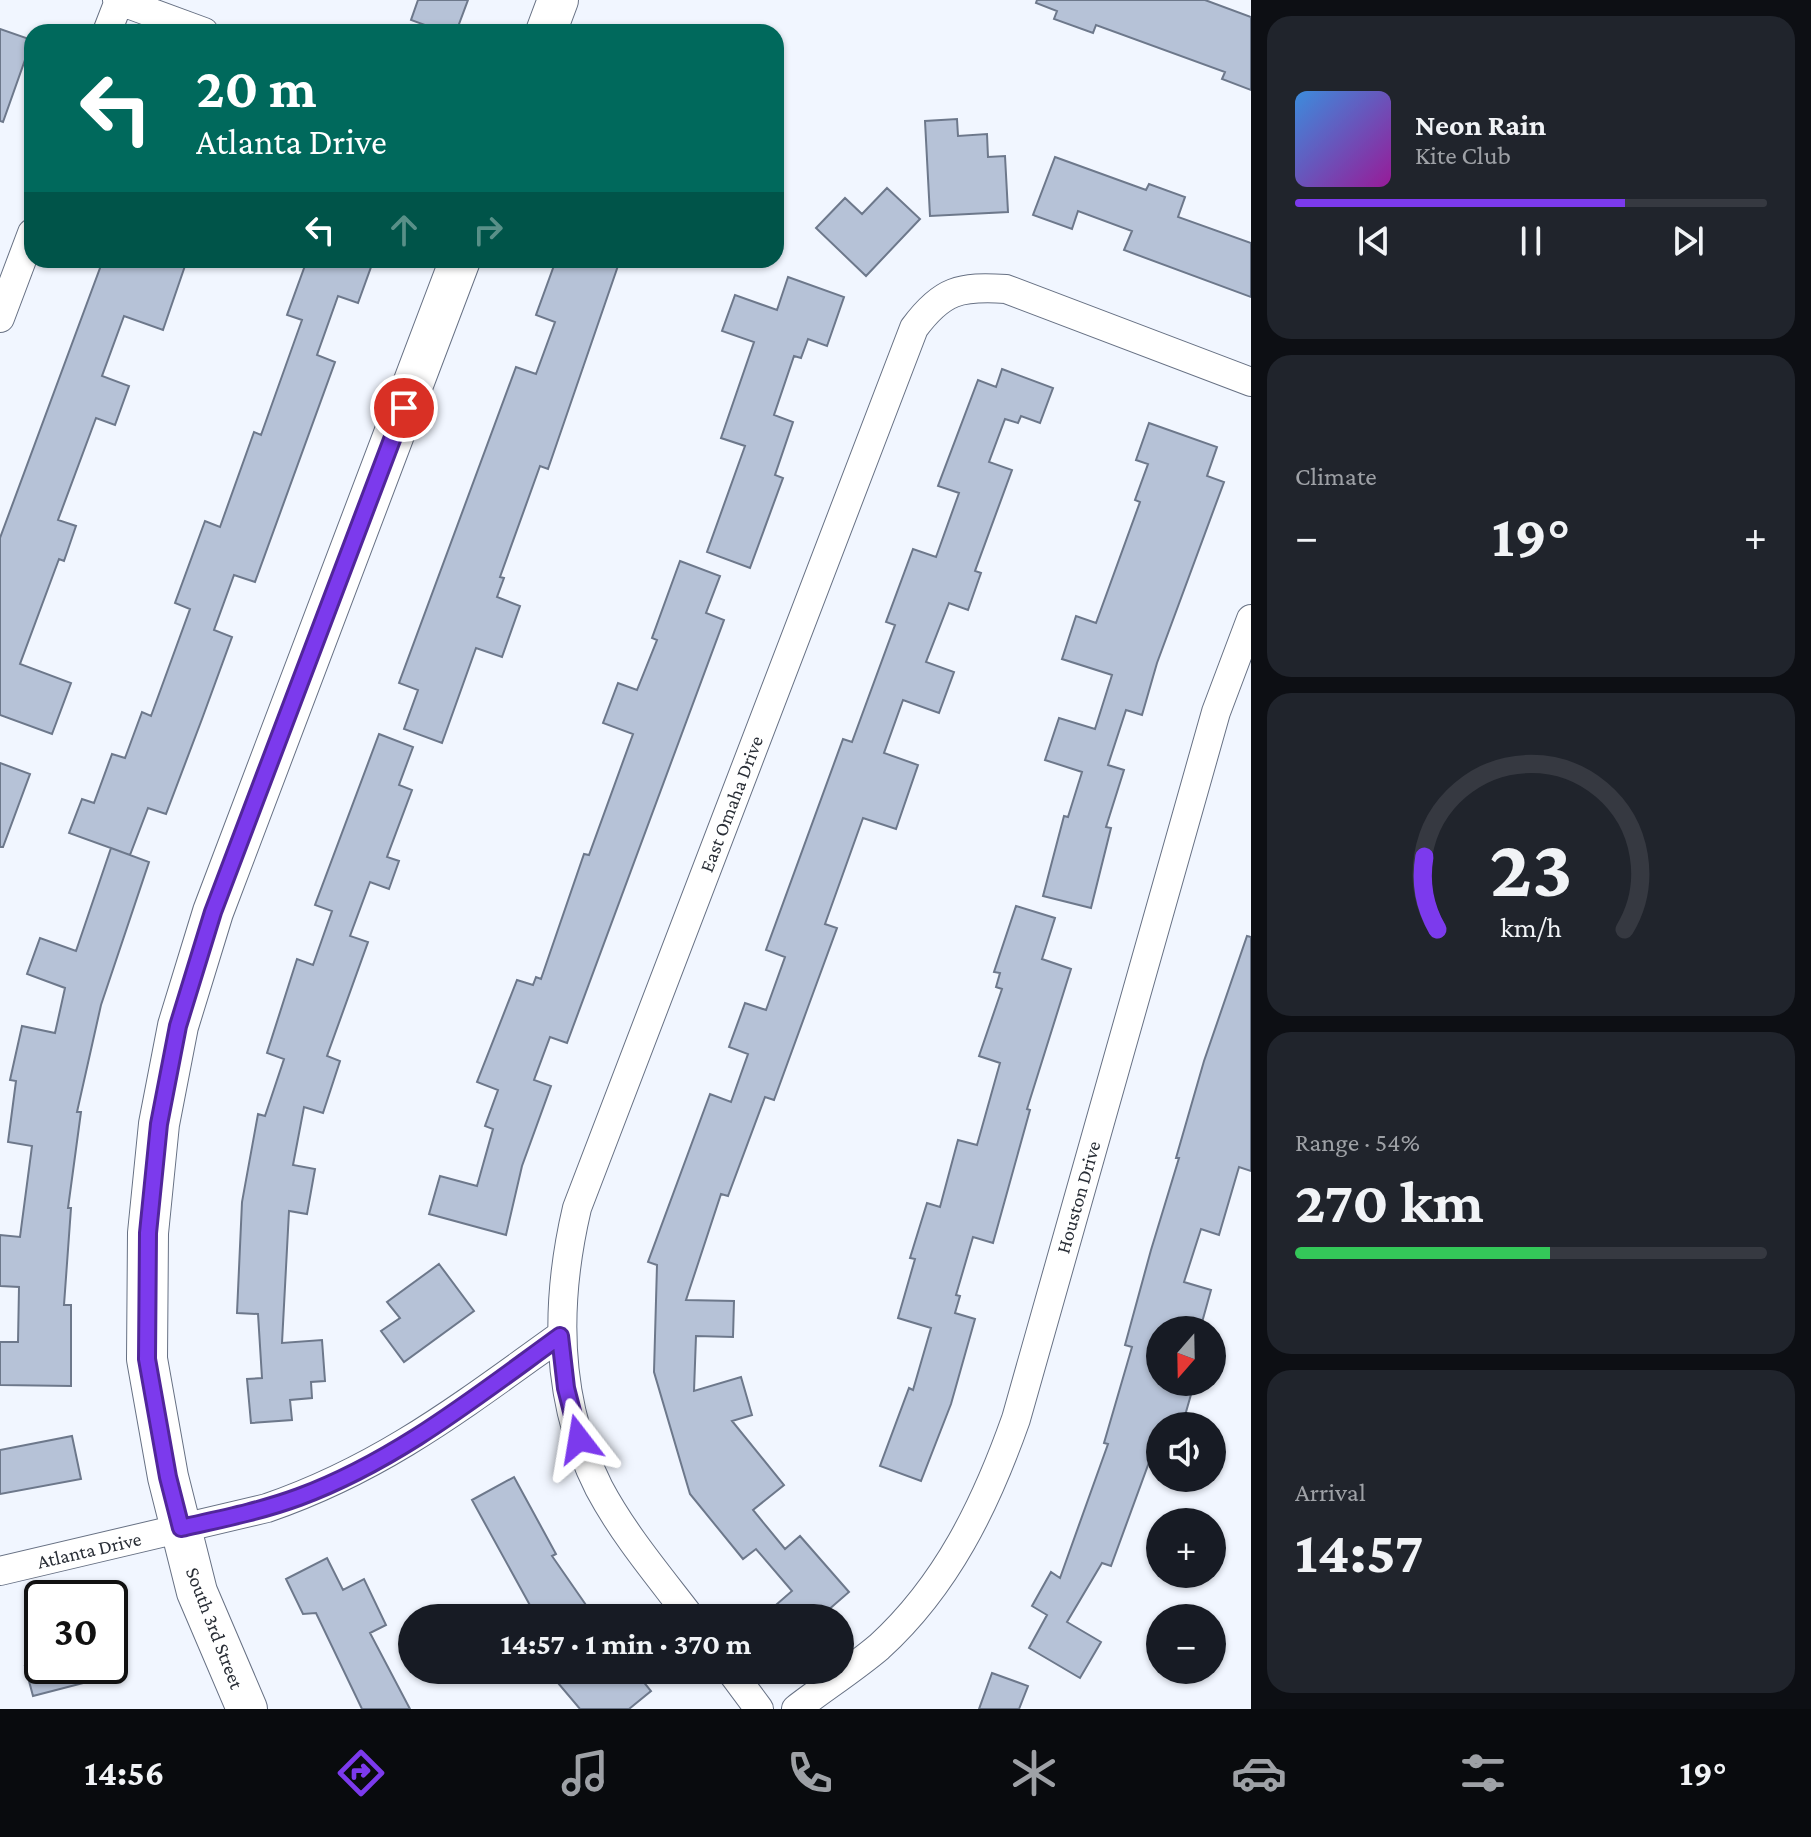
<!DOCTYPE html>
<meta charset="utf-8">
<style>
:root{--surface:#171b24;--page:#20242c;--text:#f1f3f6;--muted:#9ea1a6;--line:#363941;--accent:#7c3aed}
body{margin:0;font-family:"Crimson Pro",serif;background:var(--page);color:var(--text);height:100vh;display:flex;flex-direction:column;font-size:30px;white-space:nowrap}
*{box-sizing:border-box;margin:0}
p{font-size:26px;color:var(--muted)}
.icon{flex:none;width:44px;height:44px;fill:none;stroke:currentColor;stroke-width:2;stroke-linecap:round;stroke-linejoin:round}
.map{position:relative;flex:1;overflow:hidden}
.panel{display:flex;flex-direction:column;gap:16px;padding:16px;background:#0d0f14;width:560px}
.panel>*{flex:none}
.hud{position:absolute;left:24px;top:24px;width:760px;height:244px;border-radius:24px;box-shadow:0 2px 6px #0004;background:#00695c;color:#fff;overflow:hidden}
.needle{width:52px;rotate:200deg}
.fabs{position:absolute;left:1146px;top:1316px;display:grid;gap:16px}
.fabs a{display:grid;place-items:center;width:80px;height:80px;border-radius:50%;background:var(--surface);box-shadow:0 2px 6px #0004;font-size:40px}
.speed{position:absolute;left:24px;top:1580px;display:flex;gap:16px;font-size:40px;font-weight:700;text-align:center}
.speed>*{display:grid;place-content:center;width:104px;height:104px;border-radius:50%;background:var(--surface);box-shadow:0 2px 6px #0004;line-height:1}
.speed .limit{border:4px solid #111;border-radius:12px;background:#fff;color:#111}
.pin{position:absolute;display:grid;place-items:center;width:68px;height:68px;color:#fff;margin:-34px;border:4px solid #fff;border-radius:50%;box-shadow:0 2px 8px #0007}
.me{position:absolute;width:88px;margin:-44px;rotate:346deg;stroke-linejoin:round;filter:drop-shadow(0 0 6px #0008)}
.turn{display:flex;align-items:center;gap:28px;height:168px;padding:0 40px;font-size:36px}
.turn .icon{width:104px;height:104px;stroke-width:2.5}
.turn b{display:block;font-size:56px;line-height:68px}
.lanes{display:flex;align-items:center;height:76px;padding:0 40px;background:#0003;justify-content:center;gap:40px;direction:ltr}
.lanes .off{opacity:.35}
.big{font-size:60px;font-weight:700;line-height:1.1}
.panel .widget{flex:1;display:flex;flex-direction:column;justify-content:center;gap:12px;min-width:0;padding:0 28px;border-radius:24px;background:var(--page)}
.panel .dial{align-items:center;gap:0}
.dial svg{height:208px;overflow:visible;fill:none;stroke:var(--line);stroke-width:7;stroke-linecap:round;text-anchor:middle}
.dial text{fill:var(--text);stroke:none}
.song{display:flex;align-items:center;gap:24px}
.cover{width:96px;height:96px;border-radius:12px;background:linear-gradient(135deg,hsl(210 70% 55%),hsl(300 70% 35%))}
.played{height:8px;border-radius:4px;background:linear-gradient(90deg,var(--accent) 70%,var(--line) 70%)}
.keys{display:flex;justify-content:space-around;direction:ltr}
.heat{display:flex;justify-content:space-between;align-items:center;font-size:44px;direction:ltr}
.charge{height:12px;border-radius:6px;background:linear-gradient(90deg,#34c759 54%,var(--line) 0)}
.trip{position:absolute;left:398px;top:1604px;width:456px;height:80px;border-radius:40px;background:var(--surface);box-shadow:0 2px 6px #0004;font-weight:700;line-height:80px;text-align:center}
.menu{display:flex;height:128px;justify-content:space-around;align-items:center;background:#090b0e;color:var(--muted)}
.menu .icon{width:56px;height:56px}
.menu .selected{color:var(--accent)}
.menu b{font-size:36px;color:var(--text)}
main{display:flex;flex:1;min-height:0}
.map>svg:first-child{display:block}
.building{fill:#b6c2d7;stroke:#6d788b;stroke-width:2}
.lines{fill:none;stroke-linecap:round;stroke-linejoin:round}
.street-casing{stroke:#677184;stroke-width:30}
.secondary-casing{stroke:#677184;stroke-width:42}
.street{stroke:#fff;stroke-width:28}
.secondary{stroke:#fff;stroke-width:40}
.route-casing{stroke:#51269a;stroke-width:20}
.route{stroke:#7c3aed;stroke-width:14}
.labels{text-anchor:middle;stroke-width:7;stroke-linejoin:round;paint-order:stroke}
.street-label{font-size:20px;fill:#292e36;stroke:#fff}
</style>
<main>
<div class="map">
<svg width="1251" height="1709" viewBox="0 0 1251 1709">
<rect width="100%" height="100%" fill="#f1f6ff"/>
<path class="building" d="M 418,0 L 468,0 L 456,32 L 444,32 L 411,20 Z
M 1037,0 L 1205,0 L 1251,17 L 1251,90 L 1222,79 L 1225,72 L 1096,25 L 1093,33 L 1054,19 L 1057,11 L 1036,3 Z
M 0,29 L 32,40 L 3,122 L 0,121 Z
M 957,119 L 958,136 L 987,134 L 988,157 L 1005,156 L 1008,212 L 930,216 L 925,121 Z
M 1055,157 L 1146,190 L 1149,184 L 1185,197 L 1178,217 L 1251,243 L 1251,297 L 1124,250 L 1132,231 L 1078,211 L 1072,229 L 1033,215 Z
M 887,188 L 920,219 L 866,276 L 816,228 L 845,198 L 862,214 Z
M 103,260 L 187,260 L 163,330 L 124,316 L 102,376 L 129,386 L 115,425 L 96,418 L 58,520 L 76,526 L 64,561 L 59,559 L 20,664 L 71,683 L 52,734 L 0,715 L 0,538 Z
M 307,260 L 353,260 L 371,267 L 358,303 L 338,296 L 317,355 L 335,362 L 255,582 L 234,575 L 214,630 L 232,637 L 202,719 L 166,814 L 148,808 L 130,855 L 69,833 L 82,799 L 94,803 L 112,754 L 125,758 L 142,712 L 151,716 L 190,609 L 175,603 L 205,521 L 220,527 L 254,432 L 261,435 L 302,320 L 287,315 Z
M 556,260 L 620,260 L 548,469 L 540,466 L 500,577 L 504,578 L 497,597 L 520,606 L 502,657 L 476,648 L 442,743 L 404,729 L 418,690 L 399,683 L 516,367 L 536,374 L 555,322 L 536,315 Z
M 788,277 L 844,297 L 827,346 L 808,339 L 801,358 L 794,356 L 774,415 L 793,422 L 775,475 L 783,478 L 750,568 L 707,552 L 745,446 L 721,438 L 754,342 L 722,331 L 735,295 L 777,310 Z
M 1002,369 L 1053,388 L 1040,423 L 1021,416 L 1018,423 L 1005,419 L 989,462 L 1012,470 L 975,571 L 981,573 L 968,610 L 949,603 L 926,662 L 954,672 L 939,713 L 903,700 L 884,753 L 918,765 L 896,829 L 863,818 L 825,924 L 837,928 L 808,1007 L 774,1100 L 765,1097 L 728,1196 L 721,1194 L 686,1300 L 734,1301 L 733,1337 L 696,1336 L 694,1391 L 741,1377 L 752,1415 L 732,1421 L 784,1485 L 753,1510 L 785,1549 L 800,1536 L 849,1592 L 819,1618 L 761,1618 L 792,1591 L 756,1549 L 743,1559 L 690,1494 L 654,1372 L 657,1265 L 648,1262 L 710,1094 L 731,1102 L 748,1054 L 729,1047 L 745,1003 L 766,1010 L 785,957 L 766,950 L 843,739 L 852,742 L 895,625 L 886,622 L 913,549 L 936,557 L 959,493 L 938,486 L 978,380 L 996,387 Z
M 1149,423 L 1217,447 L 1207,476 L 1224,482 L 1157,663 L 1142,715 L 1126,710 L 1108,765 L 1124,770 L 1106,827 L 1111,828 L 1091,908 L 1043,896 L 1064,816 L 1068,817 L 1082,772 L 1045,760 L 1059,718 L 1095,729 L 1112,675 L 1062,659 L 1076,616 L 1096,623 L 1140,502 L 1135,500 L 1148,464 L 1136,460 Z
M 680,561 L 720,576 L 706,613 L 724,620 L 567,1043 L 550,1037 L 534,1080 L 551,1086 L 522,1166 L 506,1235 L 429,1214 L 440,1176 L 477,1186 L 493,1129 L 485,1126 L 498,1090 L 477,1082 L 517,980 L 533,985 L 536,977 L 541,979 L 584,854 L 589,855 L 633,734 L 603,723 L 618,683 L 637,690 L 657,640 L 652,638 Z
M 379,734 L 413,747 L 399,785 L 412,790 L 387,857 L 399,861 L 389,889 L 370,882 L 350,936 L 368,942 L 327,1056 L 340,1061 L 323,1113 L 304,1107 L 293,1165 L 315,1169 L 307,1214 L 289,1211 L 282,1343 L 322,1340 L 325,1381 L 311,1382 L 312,1398 L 290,1400 L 292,1420 L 251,1423 L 247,1379 L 262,1378 L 258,1314 L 237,1313 L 242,1202 L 258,1114 L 265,1116 L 284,1059 L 267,1053 L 297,959 L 313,965 L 332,911 L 315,905 Z
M 0,763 L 30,774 L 3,847 L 0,847 Z
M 111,848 L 149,862 L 101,1005 L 77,1112 L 81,1112 L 68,1208 L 71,1208 L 64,1305 L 71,1305 L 71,1386 L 0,1385 L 0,1342 L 18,1342 L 19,1287 L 0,1286 L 0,1235 L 20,1237 L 32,1146 L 8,1142 L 16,1081 L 10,1080 L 22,1026 L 55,1033 L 65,988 L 27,974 L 40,938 L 76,951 Z
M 1016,906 L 1055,918 L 1042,959 L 1071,969 L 1027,1109 L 1030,1110 L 993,1243 L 973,1237 L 956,1295 L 960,1296 L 955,1313 L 975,1319 L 951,1404 L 921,1481 L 880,1466 L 909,1388 L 913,1390 L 931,1328 L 898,1318 L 915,1259 L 910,1258 L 927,1203 L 940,1207 L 958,1140 L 977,1145 L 1000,1063 L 979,1056 L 1002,989 L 996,987 L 1000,973 L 994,972 Z
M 1247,936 L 1251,937 L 1251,1171 L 1239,1167 L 1219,1235 L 1201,1229 L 1184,1282 L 1211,1290 L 1201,1326 L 1178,1319 L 1175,1330 L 1160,1330 L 1160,1382 L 1192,1391 L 1182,1426 L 1160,1426 L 1160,1459 L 1151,1457 L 1111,1566 L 1102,1563 L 1067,1622 L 1101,1642 L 1080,1678 L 1029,1648 L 1047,1615 L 1032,1606 L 1051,1572 L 1060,1578 L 1108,1444 L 1104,1443 L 1132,1347 L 1125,1345 L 1151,1250 L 1179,1158 L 1176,1158 L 1204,1061 Z
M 439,1264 L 474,1311 L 404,1362 L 381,1331 L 400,1318 L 387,1302 Z
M 72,1436 L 81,1479 L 0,1494 L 0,1450 Z
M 514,1477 L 556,1554 L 552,1556 L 595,1618 L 537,1618 L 472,1500 Z
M 327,1558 L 343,1590 L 364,1579 L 386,1625 L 370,1633 L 410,1709 L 362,1709 L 316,1613 L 303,1614 L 286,1579 Z
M 25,1666 L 117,1666 L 118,1674 L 33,1696 Z
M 547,1670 L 634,1670 L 651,1691 L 629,1709 L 580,1709 Z
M 992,1673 L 1028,1686 L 1019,1709 L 979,1709 Z"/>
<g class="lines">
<defs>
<path id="street" d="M 117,0 L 204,32
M 107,32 L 119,1
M 0,318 L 32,233
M 0,1571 L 267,1508 C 383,1468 462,1406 560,1336
M 691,1618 C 659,1576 624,1535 599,1488 C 554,1399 555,1302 577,1208 L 914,328 C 942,290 960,286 1006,289 L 1251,382
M 730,1670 L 759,1709
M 796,1709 C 823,1688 853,1669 879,1647 C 947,1585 986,1504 1016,1419 L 1216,712 L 1251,619"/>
<path id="secondary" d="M 546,32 L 558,0
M 247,1709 L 197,1592 L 168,1477 L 147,1359 L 148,1233 L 159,1124 L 178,1026 L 213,912 L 460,260"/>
</defs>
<use href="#street" class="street-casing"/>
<use href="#secondary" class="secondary-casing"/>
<use href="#street" class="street"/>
<use href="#secondary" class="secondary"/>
</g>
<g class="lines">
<defs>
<path id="route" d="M 404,408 L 213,912 L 178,1026 L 159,1124 L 148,1233 L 147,1359 L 168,1477 L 181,1528 C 221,1519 261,1511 299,1497 C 396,1461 477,1396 560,1336 L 566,1388 L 579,1439"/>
</defs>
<use href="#route" class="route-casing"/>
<use href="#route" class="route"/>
</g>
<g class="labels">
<g class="street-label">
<text transform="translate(731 804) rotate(-69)" y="7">East Omaha Drive</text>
<text transform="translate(1078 1197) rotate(-74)" y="7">Houston Drive</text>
<text transform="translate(89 1550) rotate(-13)" y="7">Atlanta Drive</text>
<text transform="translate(215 1628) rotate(69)" y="7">South 3rd Street</text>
</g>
</g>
</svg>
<div class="fabs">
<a><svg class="needle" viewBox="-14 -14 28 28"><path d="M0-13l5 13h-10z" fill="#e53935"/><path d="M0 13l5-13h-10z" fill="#9ea1a6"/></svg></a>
<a><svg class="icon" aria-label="sound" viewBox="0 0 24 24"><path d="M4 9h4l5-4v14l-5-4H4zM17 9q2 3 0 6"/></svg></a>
<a>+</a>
<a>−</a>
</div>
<div class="speed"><div class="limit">30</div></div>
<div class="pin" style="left:404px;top:408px;background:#d93025"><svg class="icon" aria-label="arrive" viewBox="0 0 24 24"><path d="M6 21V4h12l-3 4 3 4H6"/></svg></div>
<svg class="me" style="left:579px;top:1439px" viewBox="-20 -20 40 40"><path d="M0-17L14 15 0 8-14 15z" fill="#7c3aed" stroke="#fff" stroke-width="4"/></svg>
<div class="trip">14:57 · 1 min · 370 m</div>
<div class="hud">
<div class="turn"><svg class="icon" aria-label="left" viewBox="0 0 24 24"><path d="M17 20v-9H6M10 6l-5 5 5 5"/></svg><div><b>20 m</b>Atlanta Drive</div></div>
<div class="lanes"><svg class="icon" aria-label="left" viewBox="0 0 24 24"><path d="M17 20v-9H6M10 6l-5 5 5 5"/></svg><svg class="icon off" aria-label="ahead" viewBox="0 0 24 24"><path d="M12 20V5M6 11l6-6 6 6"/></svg><svg class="icon off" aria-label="right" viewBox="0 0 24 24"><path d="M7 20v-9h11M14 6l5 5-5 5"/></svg></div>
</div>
</div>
<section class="panel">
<div class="widget">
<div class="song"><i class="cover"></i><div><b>Neon Rain</b><p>Kite Club</p></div></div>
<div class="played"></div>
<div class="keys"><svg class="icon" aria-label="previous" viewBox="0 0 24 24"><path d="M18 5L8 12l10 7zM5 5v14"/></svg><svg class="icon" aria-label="pause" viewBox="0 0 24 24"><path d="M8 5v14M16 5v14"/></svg><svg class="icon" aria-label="next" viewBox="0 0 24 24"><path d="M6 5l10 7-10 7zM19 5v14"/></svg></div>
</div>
<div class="widget"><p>Climate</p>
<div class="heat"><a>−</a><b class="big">19°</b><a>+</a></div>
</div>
<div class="widget dial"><svg viewBox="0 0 100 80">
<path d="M14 69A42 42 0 1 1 86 69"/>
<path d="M14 69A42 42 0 0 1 9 41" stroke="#7c3aed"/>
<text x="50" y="56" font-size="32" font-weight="700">23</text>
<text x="50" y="72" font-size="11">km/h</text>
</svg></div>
<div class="widget"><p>Range · 54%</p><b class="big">270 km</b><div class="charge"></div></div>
<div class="widget"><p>Arrival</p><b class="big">14:57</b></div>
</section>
</main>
<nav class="menu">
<b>14:56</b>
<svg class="icon selected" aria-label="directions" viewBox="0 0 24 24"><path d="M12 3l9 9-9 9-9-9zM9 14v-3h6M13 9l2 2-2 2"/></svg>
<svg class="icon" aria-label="music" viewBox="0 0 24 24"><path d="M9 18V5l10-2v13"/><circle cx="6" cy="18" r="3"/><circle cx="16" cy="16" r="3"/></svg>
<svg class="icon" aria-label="phone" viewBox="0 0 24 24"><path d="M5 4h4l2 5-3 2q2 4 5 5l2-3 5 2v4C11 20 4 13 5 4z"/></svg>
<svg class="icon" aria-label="climate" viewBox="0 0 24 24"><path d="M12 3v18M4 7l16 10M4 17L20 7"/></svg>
<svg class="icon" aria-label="car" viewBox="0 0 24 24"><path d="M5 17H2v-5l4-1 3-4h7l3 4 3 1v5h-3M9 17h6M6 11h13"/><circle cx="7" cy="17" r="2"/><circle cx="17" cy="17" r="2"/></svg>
<svg class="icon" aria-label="filters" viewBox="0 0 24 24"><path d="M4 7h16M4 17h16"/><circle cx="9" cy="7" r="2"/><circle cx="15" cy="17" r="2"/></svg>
<b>19°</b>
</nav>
